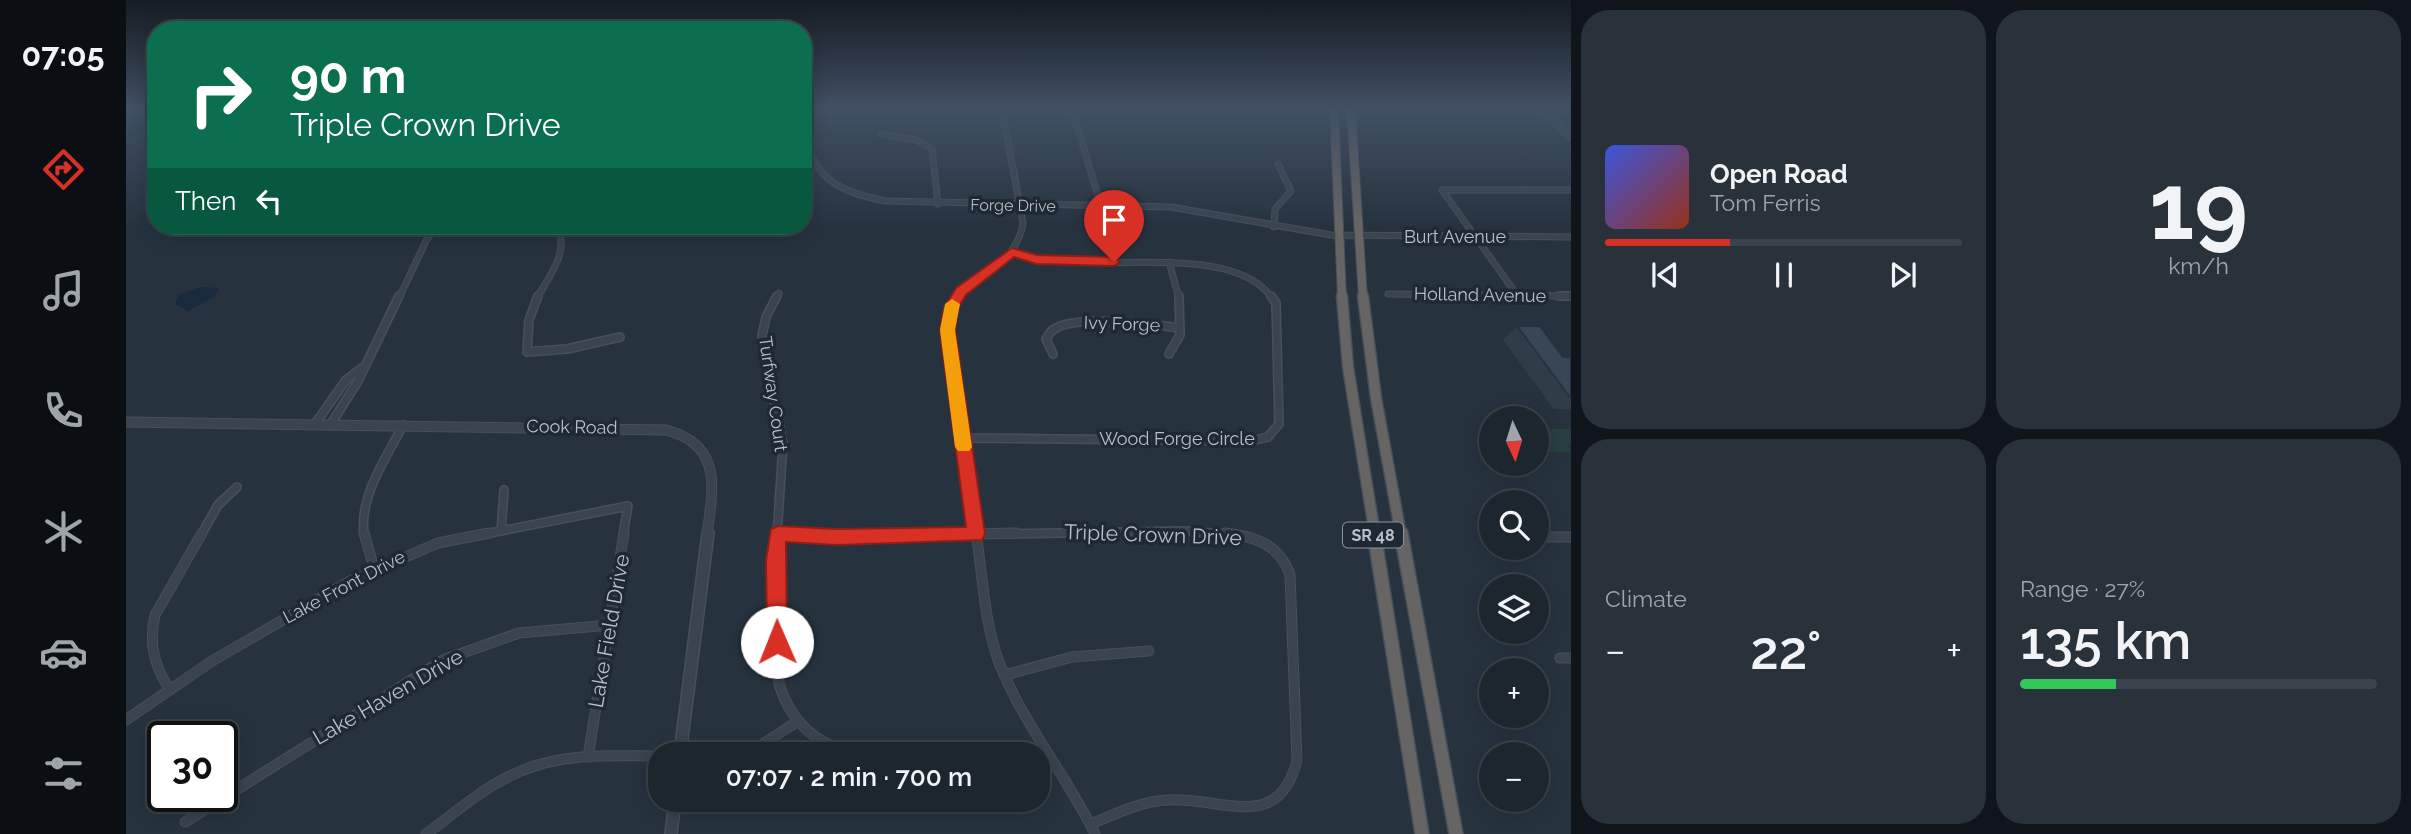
<!DOCTYPE html>
<meta charset="utf-8">
<style>
:root{--surface:#1c262f;--page:#29323b;--text:#f1f3f6;--muted:#a0a5aa;--line:#3a434b;--accent:#d93025}
body{margin:0;font-family:Raleway,sans-serif;background:var(--page);color:var(--text);height:100vh;display:flex;flex-direction:column;font-size:26px;white-space:nowrap}
*{box-sizing:border-box;margin:0}
p{font-size:23px;color:var(--muted)}
.icon{flex:none;width:38px;height:38px;fill:none;stroke:currentColor;stroke-width:2;stroke-linecap:round;stroke-linejoin:round}
.map{position:relative;flex:1;overflow:hidden}
.panel{display:flex;flex-direction:column;gap:10px;padding:10px;background:#0f151a;width:840px}
.panel>*{flex:none}
.hud{position:absolute;left:21px;top:21px;width:665px;height:214px;border-radius:28px;box-shadow:0 4px 18px #0003,0 0 0 2px var(--line);background:#0b6e4f;color:#fff;overflow:hidden}
.needle{width:46px;rotate:176deg}
.controls{position:absolute;left:1353px;top:406px;display:grid;gap:14px}
.controls a{display:grid;place-items:center;width:70px;height:70px;border-radius:50%;background:var(--surface);box-shadow:0 4px 18px #0003,0 0 0 2px var(--line);font-size:35px}
.speed{position:absolute;left:21px;top:721px;display:flex;gap:14px;font-size:35px;font-weight:700;text-align:center}
.speed>*{display:grid;place-content:center;width:91px;height:91px;border-radius:50%;background:var(--surface);box-shadow:0 4px 18px #0003,0 0 0 2px var(--line);line-height:1}
.speed .limit{border:4px solid #111;border-radius:10px;background:#fff;color:#111}
.pin{position:absolute;display:grid;place-items:center;width:60px;height:60px;color:#fff;margin:-72px -30px;border-radius:50% 50% 50% 0;rotate:-45deg;box-shadow:0 0 7px #0007}
.pin .icon{rotate:45deg}
.me{position:absolute;width:77px;margin:-38px;rotate:359deg;stroke-linejoin:round;filter:drop-shadow(0 0 5px #0008)}
.turn{display:flex;align-items:center;gap:24px;height:147px;padding:0 28px;font-size:32px}
.turn .icon{width:91px;height:91px;stroke-width:2.5}
.turn b{display:block;font-size:49px;line-height:60px}
.then{display:flex;align-items:center;height:66px;padding:0 28px;background:#0003;gap:14px;font-size:26px}
.big{font-size:52px;font-weight:600;line-height:1.1}
.panel .widget{flex:1;display:flex;flex-direction:column;justify-content:center;gap:10px;min-width:0;padding:0 24px;border-radius:28px;background:var(--page)}
.panel .dial{align-items:center;gap:0}
.dial b{font-size:91px;line-height:1}
.song{display:flex;align-items:center;gap:21px}
.cover{width:84px;height:84px;border-radius:10px;background:linear-gradient(135deg,hsl(230 70% 55%),hsl(10 70% 35%))}
.played{height:7px;border-radius:4px;background:linear-gradient(90deg,var(--accent) 35%,var(--line) 35%)}
.keys{display:flex;justify-content:space-around;direction:ltr}
.heat{display:flex;justify-content:space-between;align-items:center;font-size:38px;direction:ltr}
.charge{height:10px;border-radius:5px;background:linear-gradient(90deg,#34c759 27%,var(--line) 0)}
.panel .tiles{flex:1;display:grid;gap:10px;grid-template-columns:repeat(2,1fr)}
.trip{position:absolute;left:522px;top:742px;width:402px;height:70px;border-radius:28px;background:var(--surface);box-shadow:0 4px 18px #0003,0 0 0 2px var(--line);font-weight:600;line-height:70px;text-align:center}
main{display:flex;flex:1;min-height:0}
.menu{display:flex;flex-direction:column;width:126px;justify-content:space-around;align-items:center;background:#0b0f13;color:var(--muted)}
.menu .icon{width:49px;height:49px}
.menu .selected{color:var(--accent)}
.menu b{font-size:32px;color:var(--text)}
.map>svg:first-child{display:block}
.green{fill:#283f40}
.water{fill:#192a3d}
.lines{fill:none;stroke-linecap:round;stroke-linejoin:round}
.minor-far2-casing{stroke:#46505b;stroke-width:7}
.minor-far1-casing{stroke:#46505b;stroke-width:10}
.minor-casing{stroke:#46505b;stroke-width:11}
.tertiary-far2-casing{stroke:#46505b;stroke-width:9}
.tertiary-far1-casing{stroke:#46505b;stroke-width:11}
.tertiary-casing{stroke:#46505b;stroke-width:14}
.trunk-far2-casing{stroke:#454f5a;stroke-width:10}
.trunk-far1-casing{stroke:#454f5a;stroke-width:13}
.trunk-casing{stroke:#454f5a;stroke-width:16}
.minor-far2{stroke:#3a444f;stroke-width:5}
.minor-far1{stroke:#3a444f;stroke-width:7}
.minor{stroke:#3a444f;stroke-width:9}
.tertiary-far2{stroke:#3a444f;stroke-width:7}
.tertiary-far1{stroke:#3a444f;stroke-width:9}
.tertiary{stroke:#3a444f;stroke-width:11}
.trunk-far2{stroke:#666563;stroke-width:8}
.trunk-far1{stroke:#666563;stroke-width:10}
.trunk{stroke:#666563;stroke-width:13}
.wall{fill:#303d49}
.building{fill:#384755;stroke:#27323c;stroke-width:2}
.route{fill:#d93025;stroke:#8d1f18;stroke-width:2}
.slow{fill:#f59e0b}
.labels{text-anchor:middle;stroke-width:7;stroke-linejoin:round;paint-order:stroke}
.far-street-label{font-size:16px;fill:#b6bfca;stroke:#1f2934}
.shield{fill:#1f2934;stroke:#89929d;stroke-width:2}
.shield-label{font-size:16px;font-weight:bold;fill:#b6bfca}
.street-label{font-size:18px;fill:#b6bfca;stroke:#1f2934}
.near-street-label{font-size:21px;fill:#b6bfca;stroke:#1f2934}
</style>
<main>
<nav class="menu">
<b>07:05</b>
<svg class="icon selected" aria-label="directions" viewBox="0 0 24 24"><path d="M12 3l9 9-9 9-9-9zM9 14v-3h6M13 9l2 2-2 2"/></svg>
<svg class="icon" aria-label="music" viewBox="0 0 24 24"><path d="M9 18V5l10-2v13"/><circle cx="6" cy="18" r="3"/><circle cx="16" cy="16" r="3"/></svg>
<svg class="icon" aria-label="phone" viewBox="0 0 24 24"><path d="M5 4h4l2 5-3 2q2 4 5 5l2-3 5 2v4C11 20 4 13 5 4z"/></svg>
<svg class="icon" aria-label="climate" viewBox="0 0 24 24"><path d="M12 3v18M4 7l16 10M4 17L20 7"/></svg>
<svg class="icon" aria-label="car" viewBox="0 0 24 24"><path d="M5 17H2v-5l4-1 3-4h7l3 4 3 1v5h-3M9 17h6M6 11h13"/><circle cx="7" cy="17" r="2"/><circle cx="17" cy="17" r="2"/></svg>
<svg class="icon" aria-label="filters" viewBox="0 0 24 24"><path d="M4 7h16M4 17h16"/><circle cx="9" cy="7" r="2"/><circle cx="15" cy="17" r="2"/></svg>
</nav>
<div class="map">
<svg width="1445" height="834" viewBox="0 0 1445 834">
<rect width="100%" height="100%" fill="#26333f"/>
<path class="green" d="M 1411,429 L 1445,429 L 1445,443 L 1442,444 L 1445,452 L 1424,452 Z"/>
<path class="water" d="M 74,287 L 93,288 L 89,296 L 62,311 L 49,304 L 52,295 Z"/>
<g class="lines">
<defs>
<path id="minor-far2" d="M 946,109 L 975,206
M 677,133 C 690,181 714,192 760,201 L 1045,207 L 1205,235 L 1445,237
M 755,134 L 790,140 L 806,149 L 812,204
M 1316,190 L 1391,295
M 1316,190 L 1445,190
M 1148,227 L 1149,209 L 1165,191 L 1152,164
M 886,252 C 950,280 1103,236 1146,298
M 1043,262 L 1053,298
M 1262,294 L 1445,296
M 273,298 L 301,239 L 312,226
M 411,298 C 425,273 441,256 433,226
M 650,298 L 653,293
M 832,298 C 856,268 890,265 897,223 L 876,109"/>
<path id="minor-far1" d="M 412,296 L 403,320 L 401,352 L 441,349 L 494,337
M 833,296 L 824,311 L 821,330 L 851,535
M 1433,296 L 1445,296
M 927,354 L 920,339 C 922,336 924,332 927,330 C 947,314 1028,324 1053,328
M 1043,354 L 1054,335 L 1053,296
M 189,424 L 220,380 L 236,368
M 205,424 L 232,381 L 273,296
M 836,438 L 1126,441 L 1142,437 L 1153,424 L 1150,303 L 1145,296
M 375,531 L 378,490
M 652,534 L 676,535
M 75,535 L 92,505 L 111,487
M 238,535 C 233,495 260,459 277,425
M 354,535 L 502,506 L 497,535
M 651,535 L 657,445 L 636,336 L 640,317 L 651,296
M 819,535 L 1059,531 L 1111,535"/>
<path id="minor" d="M 238,533 L 248,568
M 651,533 L 649,560 L 653,684 C 665,722 688,742 726,754
M 850,533 C 857,577 858,624 874,665 C 898,725 941,776 969,834
M 652,534 L 743,536 L 891,533
M 1410,537 L 1445,537
M 1434,658 L 1445,658
M 879,675 L 946,657 L 1023,651
M 42,687 C 27,663 23,642 29,615 L 76,533
M 0,720 L 86,661 L 224,581 L 312,543 L 363,533
M 609,754 L 634,746 L 669,723
M 462,757 L 498,533
M 59,822 L 317,660 L 393,633 L 484,625
M 965,824 C 989,814 1015,801 1042,800 C 1097,797 1153,834 1171,760 L 1164,575 C 1154,545 1129,536 1099,533
M 300,834 C 330,812 360,785 395,771 C 439,752 487,756 534,756"/>
<path id="tertiary-far2" d="M 1418,109 L 1445,138"/>
<path id="tertiary-far1" d="M 0,422 L 540,430 C 597,445 587,488 581,535"/>
<path id="tertiary" d="M 554,754 L 582,533
M 545,834 L 549,800"/>
<path id="trunk-far2" d="M 1208,109 L 1216,298
M 1225,109 L 1237,298"/>
<path id="trunk-far1" d="M 1216,296 L 1222,367 L 1249,535
M 1237,296 L 1250,398 L 1275,535"/>
<path id="trunk" d="M 1248,533 L 1296,834
M 1275,533 L 1330,834"/>
</defs>
<use href="#minor-far2" class="minor-far2-casing"/>
<use href="#minor-far1" class="minor-far1-casing"/>
<use href="#minor" class="minor-casing"/>
<use href="#tertiary-far2" class="tertiary-far2-casing"/>
<use href="#tertiary-far1" class="tertiary-far1-casing"/>
<use href="#tertiary" class="tertiary-casing"/>
<use href="#trunk-far2" class="trunk-far2-casing"/>
<use href="#trunk-far1" class="trunk-far1-casing"/>
<use href="#trunk" class="trunk-casing"/>
<use href="#minor-far2" class="minor-far2"/>
<use href="#minor-far1" class="minor-far1"/>
<use href="#minor" class="minor"/>
<use href="#tertiary-far2" class="tertiary-far2"/>
<use href="#tertiary-far1" class="tertiary-far1"/>
<use href="#tertiary" class="tertiary"/>
<use href="#trunk-far2" class="trunk-far2"/>
<use href="#trunk-far1" class="trunk-far1"/>
<use href="#trunk" class="trunk"/>
</g>
<path class="wall" d="M 1391,326 L 1437,357 L 1445,357 L 1445,409 L 1428,409 L 1377,340 Z"/>
<path class="building" d="M 1391,326 L 1414,326 L 1437,357 L 1445,357 L 1445,396 L 1443,396 Z"/>
<linearGradient id="sky" x2="0" y2="1"><stop stop-color="#151c23"/><stop offset="0.48" stop-color="#415063"/><stop offset="1" stop-color="#415063" stop-opacity="0"/></linearGradient>
<rect width="1445" height="226" fill="url(#sky)"/>
<path class="route" d="M 886,248 L 911,255 L 988,257 L 994,262 L 988,266 L 910,264 L 888,257 L 840,295 L 832,308 L 829,330 L 859,534 L 856,540 L 711,545 L 660,542 L 661,642 L 658,648 L 651,651 L 644,648 L 641,642 L 640,560 L 645,529 L 652,526 L 711,529 L 840,527 L 814,330 L 818,308 L 830,288 Z"/>
<path class="slow" d="M 826,299 L 834,304 L 829,330 L 846,447 L 843,451 L 832,451 L 829,447 L 814,330 L 819,304 Z"/>
<g class="labels">
<g class="far-street-label">
<text transform="translate(887 205) rotate(1)" y="6">Forge Drive</text>
</g>
<rect class="shield" x="1217" y="522.5" width="60" height="25" rx="5"/>
<g class="shield-label">
<text x="1247" y="541">SR 48</text>
</g>
<g class="street-label">
<text x="1329" y="243">Burt Avenue</text>
<text transform="translate(1354 295) rotate(1)" y="6">Holland Avenue</text>
<text transform="translate(996 324) rotate(2)" y="6">Ivy Forge</text>
<text transform="translate(647 394) rotate(82)" y="6">Turfway Court</text>
<text transform="translate(446 427) rotate(1)" y="6">Cook Road</text>
<text x="1051" y="445">Wood Forge Circle</text>
<text transform="translate(218 587) rotate(-28)" y="6">Lake Front Drive</text>
</g>
<g class="near-street-label">
<text transform="translate(1027 535) rotate(2)" y="7">Triple Crown Drive</text>
<text transform="translate(483 631) rotate(-80)" y="7">Lake Field Drive</text>
<text transform="translate(262 697) rotate(-30)" y="7">Lake Haven Drive</text>
</g>
</g>
</svg>
<div class="controls">
<a><svg class="needle" viewBox="-14 -14 28 28"><path d="M0-13l5 13h-10z" fill="#e53935"/><path d="M0 13l5-13h-10z" fill="#a0a5aa"/></svg></a>
<a><svg class="icon" aria-label="search" viewBox="0 0 24 24"><circle cx="10" cy="10" r="6"/><path d="M15 15l6 6"/></svg></a>
<a><svg class="icon" aria-label="layers" viewBox="0 0 24 24"><path d="M12 4l9 5-9 5-9-5zM3 14l9 5 9-5"/></svg></a>
<a>+</a>
<a>−</a>
</div>
<div class="speed"><div class="limit">30</div></div>
<div class="pin" style="left:988px;top:262px;background:#d93025"><svg class="icon" aria-label="arrive" viewBox="0 0 24 24"><path d="M6 21V4h12l-3 4 3 4H6"/></svg></div>
<svg class="me" style="left:651px;top:642px" viewBox="-20 -20 40 40"><circle r="19" fill="#fff"/><path d="M0-13L10 11 0 6-10 11z" fill="#d93025"/></svg>
<div class="trip">07:07 · 2 min · 700 m</div>
<div class="hud">
<div class="turn"><svg class="icon" aria-label="right" viewBox="0 0 24 24"><path d="M7 20v-9h11M14 6l5 5-5 5"/></svg><div><b>90 m</b>Triple Crown Drive</div></div>
<div class="then">Then<svg class="icon" aria-label="left" viewBox="0 0 24 24"><path d="M17 20v-9H6M10 6l-5 5 5 5"/></svg></div>
</div>
</div>
<section class="panel">
<div class="tiles">
<div class="widget">
<div class="song"><i class="cover"></i><div><b>Open Road</b><p>Tom Ferris</p></div></div>
<div class="played"></div>
<div class="keys"><svg class="icon" aria-label="previous" viewBox="0 0 24 24"><path d="M18 5L8 12l10 7zM5 5v14"/></svg><svg class="icon" aria-label="pause" viewBox="0 0 24 24"><path d="M8 5v14M16 5v14"/></svg><svg class="icon" aria-label="next" viewBox="0 0 24 24"><path d="M6 5l10 7-10 7zM19 5v14"/></svg></div>
</div>
<div class="widget dial"><b>19</b><p>km/h</p></div>
<div class="widget"><p>Climate</p>
<div class="heat"><a>−</a><b class="big">22°</b><a>+</a></div>
</div>
<div class="widget"><p>Range · 27%</p><b class="big">135 km</b><div class="charge"></div></div>
</div>
</section>
</main>
